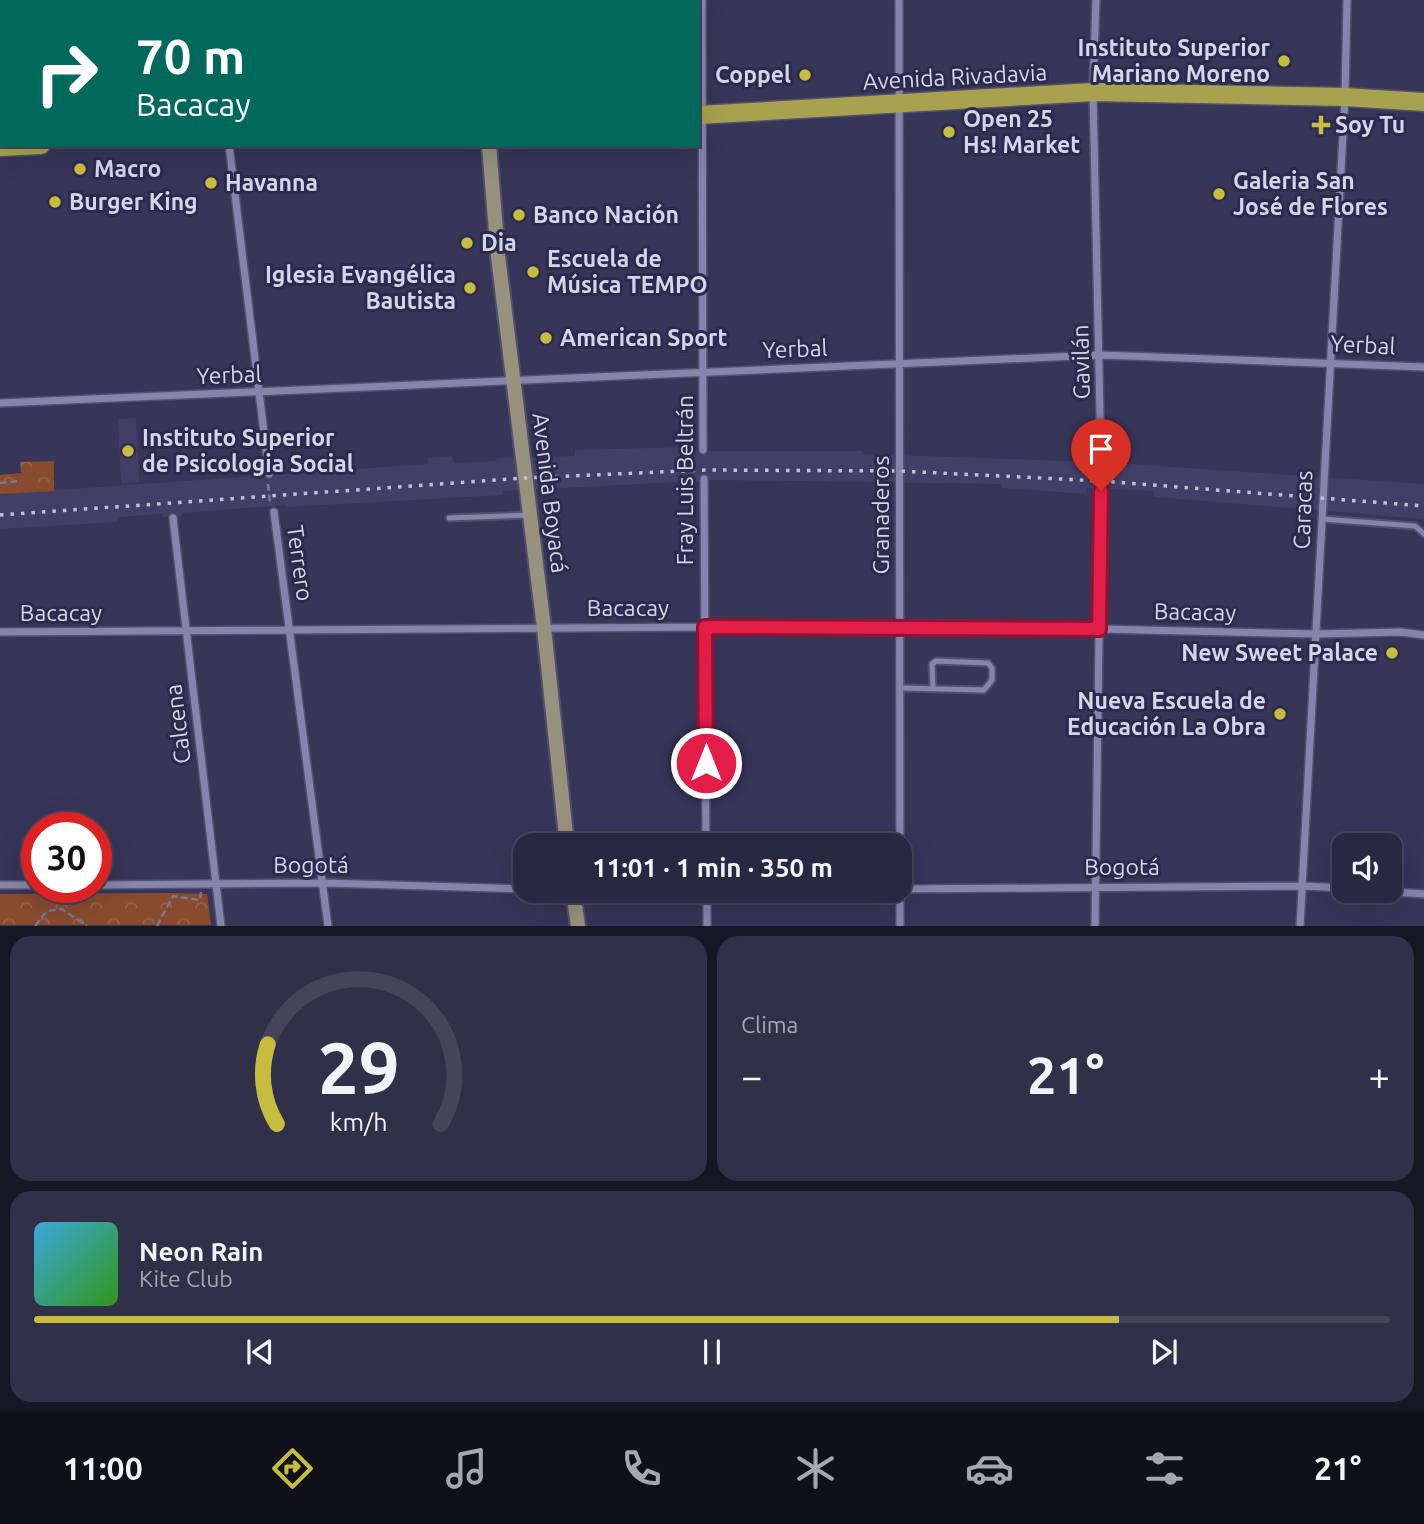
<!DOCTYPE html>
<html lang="es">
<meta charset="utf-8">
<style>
:root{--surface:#292842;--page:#313049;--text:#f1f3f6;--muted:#a5a6b2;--line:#45445b;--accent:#c6bc3d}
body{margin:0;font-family:Ubuntu,sans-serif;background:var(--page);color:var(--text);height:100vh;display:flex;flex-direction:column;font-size:26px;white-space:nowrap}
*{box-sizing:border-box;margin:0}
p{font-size:23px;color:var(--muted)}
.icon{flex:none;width:38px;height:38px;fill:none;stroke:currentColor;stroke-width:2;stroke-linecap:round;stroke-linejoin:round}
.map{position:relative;height:926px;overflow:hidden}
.sheet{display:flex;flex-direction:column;gap:10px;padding:10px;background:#171624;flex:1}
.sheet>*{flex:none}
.hud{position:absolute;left:0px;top:0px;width:700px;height:147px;box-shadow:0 7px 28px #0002,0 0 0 2px var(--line);background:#00695c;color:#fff;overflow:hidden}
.fabs{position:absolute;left:1332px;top:833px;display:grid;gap:14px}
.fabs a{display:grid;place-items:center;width:70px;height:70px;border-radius:14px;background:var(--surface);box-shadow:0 7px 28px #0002,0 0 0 2px var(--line);font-size:35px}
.speed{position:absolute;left:21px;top:812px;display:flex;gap:14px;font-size:35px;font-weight:700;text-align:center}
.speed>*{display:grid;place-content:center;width:91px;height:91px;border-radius:50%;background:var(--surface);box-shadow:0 7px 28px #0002,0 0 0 2px var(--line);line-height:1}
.speed .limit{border:10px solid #d22;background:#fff;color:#111}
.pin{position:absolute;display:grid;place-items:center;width:60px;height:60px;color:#fff;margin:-72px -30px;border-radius:50% 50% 50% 0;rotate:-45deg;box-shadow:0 0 7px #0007}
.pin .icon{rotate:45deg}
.me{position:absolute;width:77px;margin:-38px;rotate:0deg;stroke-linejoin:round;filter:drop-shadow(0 0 5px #0008)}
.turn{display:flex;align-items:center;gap:24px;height:147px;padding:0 21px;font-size:32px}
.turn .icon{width:91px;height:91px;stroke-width:2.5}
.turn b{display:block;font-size:49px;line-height:60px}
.big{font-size:52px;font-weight:700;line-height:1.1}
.sheet .tile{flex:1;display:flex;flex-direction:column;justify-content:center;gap:10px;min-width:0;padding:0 24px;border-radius:21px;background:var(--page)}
.sheet .dial{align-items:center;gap:0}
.dial svg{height:182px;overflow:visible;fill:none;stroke:var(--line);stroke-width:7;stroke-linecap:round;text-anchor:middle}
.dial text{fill:var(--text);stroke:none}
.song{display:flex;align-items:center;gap:21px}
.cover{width:84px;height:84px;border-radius:10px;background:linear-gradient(135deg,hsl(200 70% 55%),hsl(110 70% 35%))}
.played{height:7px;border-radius:4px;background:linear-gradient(90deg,var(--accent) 80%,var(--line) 80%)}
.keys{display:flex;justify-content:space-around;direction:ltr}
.heat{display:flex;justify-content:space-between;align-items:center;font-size:38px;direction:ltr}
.sheet .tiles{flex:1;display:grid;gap:10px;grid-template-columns:1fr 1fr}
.tile:last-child{grid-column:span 2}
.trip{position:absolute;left:513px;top:833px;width:399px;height:70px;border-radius:21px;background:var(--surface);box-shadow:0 7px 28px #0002,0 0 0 2px var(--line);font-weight:700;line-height:70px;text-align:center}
.dock{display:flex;height:112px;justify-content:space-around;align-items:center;background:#10101a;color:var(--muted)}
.dock .icon{width:49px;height:49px}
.dock .current{color:var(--accent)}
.dock b{font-size:32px;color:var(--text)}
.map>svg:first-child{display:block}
.built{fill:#423f67}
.forest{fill:url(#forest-crowns)}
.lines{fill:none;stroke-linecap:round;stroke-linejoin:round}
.service-casing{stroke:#52506d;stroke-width:9}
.minor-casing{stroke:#52506d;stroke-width:10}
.secondary-casing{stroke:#52506d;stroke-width:18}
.primary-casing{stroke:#52506d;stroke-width:21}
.path{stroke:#797896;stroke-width:2.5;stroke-dasharray:7 3.5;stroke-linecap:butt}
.service{stroke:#8584ac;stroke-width:5}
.minor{stroke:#8584ac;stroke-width:7}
.secondary{stroke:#97927d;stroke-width:14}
.primary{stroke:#a8a14e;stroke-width:18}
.rail{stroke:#bfbfd7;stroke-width:3.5;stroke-dasharray:3.5 7;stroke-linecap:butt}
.route-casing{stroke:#92132f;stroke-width:18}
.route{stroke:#e11d48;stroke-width:12}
.poi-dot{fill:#c6bc3d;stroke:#2d2b4d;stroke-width:2.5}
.labels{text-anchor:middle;stroke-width:6;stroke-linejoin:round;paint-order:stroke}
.poi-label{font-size:23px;font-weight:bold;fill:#d4d5eb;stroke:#2d2b4d;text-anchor:start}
.street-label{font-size:23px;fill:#d4d5eb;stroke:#2d2b4d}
</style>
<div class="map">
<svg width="1424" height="926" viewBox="0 0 1424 926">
<defs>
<pattern id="forest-crowns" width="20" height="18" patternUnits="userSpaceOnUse" patternTransform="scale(1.75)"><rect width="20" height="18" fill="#884b2e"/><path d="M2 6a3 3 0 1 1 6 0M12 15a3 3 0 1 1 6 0" fill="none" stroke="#98644c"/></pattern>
</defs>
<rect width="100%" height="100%" fill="#373558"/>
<path class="built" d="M 136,418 L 139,482 L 121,483 L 118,419 Z
M 690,447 L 690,451 L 863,451 L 863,454 L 1101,462 L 1424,484 L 1424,519 L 1154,497 L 1154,491 L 1087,488 L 1086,494 L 1001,488 L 1001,484 L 718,480 L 503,491 L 503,495 L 286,507 L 286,505 L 182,513 L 182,516 L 162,517 L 162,514 L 118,517 L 117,522 L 0,529 L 0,494 L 428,464 L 428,458 L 452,456 L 454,463 L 496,461 L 497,458 L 575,456 L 575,450 Z"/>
<path class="forest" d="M 54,461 L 54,491 L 0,494 L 0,475 L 21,473 L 20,462 Z
M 174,893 L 207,894 L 211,925 L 0,925 L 0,894 Z"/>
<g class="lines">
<defs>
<path id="service" d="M 449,518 L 530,515
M 1322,519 L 1415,526 L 1424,534
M 901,688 L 984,690 L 992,680 L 992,668 L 988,663 L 936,661 L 932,664 L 933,689"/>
<path id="minor" d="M 222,0 L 222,2
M 702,0 L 703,450
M 899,0 L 900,926
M 1096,0 L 1093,92 L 1101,462
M 229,145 L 269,474
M 0,403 L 1100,355 L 1424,367
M 704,479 L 706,845
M 274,512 L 328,926
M 173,518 L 221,926
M 0,632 L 705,627 L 1099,629 L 1317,634 L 1401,632 L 1424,635
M 0,885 L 37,885
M 96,885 L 324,883 L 525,889
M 900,889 L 1302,886 L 1344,888
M 584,891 L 707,893 L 825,891
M 707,891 L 707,926
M 1380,891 L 1424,894
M 1095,926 L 1101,491
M 1300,926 L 1345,97 L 1347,0"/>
<path id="secondary" d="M 492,2 L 492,0
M 489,145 L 498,256 L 544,628 L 567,845
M 573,891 L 578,926"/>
<path id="primary" d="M 698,115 L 1093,92 L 1345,97 L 1424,102
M 0,147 L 41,145"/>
</defs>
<use href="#service" class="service-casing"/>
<use href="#minor" class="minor-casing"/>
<use href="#secondary" class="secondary-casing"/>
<use href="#primary" class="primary-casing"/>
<path class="path" d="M 1101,469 L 1101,484
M 0,483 L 20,481
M 268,484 L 270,504
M 35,926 L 47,911 L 62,909 L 87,926
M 157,926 L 173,896 L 200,900 L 201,892"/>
<use href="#service" class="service"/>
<use href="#minor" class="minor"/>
<use href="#secondary" class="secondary"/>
<use href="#primary" class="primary"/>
<path class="rail" d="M 0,515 L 525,478 L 705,470 L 899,471 L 1101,481 L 1424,506"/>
</g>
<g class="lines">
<defs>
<path id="route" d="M 706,763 L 705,627 L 1099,629 L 1101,491"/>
</defs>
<use href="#route" class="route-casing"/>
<use href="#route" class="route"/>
</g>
<g class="poi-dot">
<circle cx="1284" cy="61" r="7"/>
<circle cx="805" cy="75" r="7"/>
<path d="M1317.5 114.5h7v7h7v7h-7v7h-7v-7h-7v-7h7z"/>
<circle cx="949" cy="132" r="7"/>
<circle cx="80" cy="169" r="7"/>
<circle cx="211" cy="183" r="7"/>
<circle cx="1219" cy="194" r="7"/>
<circle cx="55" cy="202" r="7"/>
<circle cx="519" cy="215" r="7"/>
<circle cx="467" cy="243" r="7"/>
<circle cx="533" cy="272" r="7"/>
<circle cx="470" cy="288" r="7"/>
<circle cx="546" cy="338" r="7"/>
<circle cx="128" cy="451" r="7"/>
<circle cx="1392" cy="653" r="7"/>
<circle cx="1280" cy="714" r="7"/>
</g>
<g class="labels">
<g class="poi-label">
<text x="1270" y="56" text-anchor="end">Instituto Superior<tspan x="1270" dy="26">Mariano Moreno</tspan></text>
<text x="791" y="83" text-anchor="end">Coppel</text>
<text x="963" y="127">Open 25<tspan x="963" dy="26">Hs! Market</tspan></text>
<text x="1335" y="133">Soy Tu</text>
<text x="94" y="177">Macro</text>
<text x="1233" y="189">Galeria San<tspan x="1233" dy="26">José de Flores</tspan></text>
<text x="225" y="191">Havanna</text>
<text x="69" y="210">Burger King</text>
<text x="533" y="223">Banco Nación</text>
<text x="481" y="251">Dia</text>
<text x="547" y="267">Escuela de<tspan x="547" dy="26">Música TEMPO</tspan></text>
<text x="456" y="283" text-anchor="end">Iglesia Evangélica<tspan x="456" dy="26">Bautista</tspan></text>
<text x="560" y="346">American Sport</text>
<text x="142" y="446">Instituto Superior<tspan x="142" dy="26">de Psicologia Social</tspan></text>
<text x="1378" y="661" text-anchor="end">New Sweet Palace</text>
<text x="1266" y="709" text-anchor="end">Nueva Escuela de<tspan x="1266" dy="26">Educación La Obra</tspan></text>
</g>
<g class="street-label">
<text transform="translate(955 77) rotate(-3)" y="8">Avenida Rivadavia</text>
<text transform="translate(1363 345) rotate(3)" y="8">Yerbal</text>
<text transform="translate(795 349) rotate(-2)" y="8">Yerbal</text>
<text transform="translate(1081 362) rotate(-91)" y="8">Gavilán</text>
<text transform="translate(229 375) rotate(-2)" y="8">Yerbal</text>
<text transform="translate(685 480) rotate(-90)" y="8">Fray Luis Beltrán</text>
<text transform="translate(550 493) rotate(83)" y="8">Avenida Boyacá</text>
<text transform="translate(1303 510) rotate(-88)" y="8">Caracas</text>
<text transform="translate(881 515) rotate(-90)" y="8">Granaderos</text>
<text transform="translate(300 563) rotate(82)" y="8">Terrero</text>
<text x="628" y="616">Bacacay</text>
<text transform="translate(1195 612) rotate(1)" y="8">Bacacay</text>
<text x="61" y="621">Bacacay</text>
<text transform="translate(178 724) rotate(-97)" y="8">Calcena</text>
<text x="311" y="873">Bogotá</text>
<text x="1122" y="875">Bogotá</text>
</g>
</g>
</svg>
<div class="fabs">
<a><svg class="icon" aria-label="sound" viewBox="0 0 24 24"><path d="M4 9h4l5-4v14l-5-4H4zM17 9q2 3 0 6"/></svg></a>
</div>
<div class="speed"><div class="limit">30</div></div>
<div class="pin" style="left:1101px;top:491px;background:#d93025"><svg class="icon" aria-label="arrive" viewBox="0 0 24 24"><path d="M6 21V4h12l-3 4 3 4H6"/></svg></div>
<svg class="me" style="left:706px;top:763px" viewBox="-20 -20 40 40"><circle r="17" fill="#e11d48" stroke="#fff" stroke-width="3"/><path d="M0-11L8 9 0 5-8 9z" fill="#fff"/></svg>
<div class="trip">11:01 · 1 min · 350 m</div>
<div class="hud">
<div class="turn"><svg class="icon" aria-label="right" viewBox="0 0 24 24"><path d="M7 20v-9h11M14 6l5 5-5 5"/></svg><div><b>70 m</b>Bacacay</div></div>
</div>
</div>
<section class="sheet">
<div class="tiles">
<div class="tile dial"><svg viewBox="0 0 100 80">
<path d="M14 69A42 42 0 1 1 86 69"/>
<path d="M14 69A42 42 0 0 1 10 34" stroke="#c6bc3d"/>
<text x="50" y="56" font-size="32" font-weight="700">29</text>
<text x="50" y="72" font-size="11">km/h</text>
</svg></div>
<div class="tile"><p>Clima</p>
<div class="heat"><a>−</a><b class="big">21°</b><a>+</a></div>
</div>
<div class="tile">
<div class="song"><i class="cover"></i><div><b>Neon Rain</b><p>Kite Club</p></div></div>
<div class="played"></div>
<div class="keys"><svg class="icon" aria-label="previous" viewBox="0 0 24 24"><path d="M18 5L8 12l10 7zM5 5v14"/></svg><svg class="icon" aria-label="pause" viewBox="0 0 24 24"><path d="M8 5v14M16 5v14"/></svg><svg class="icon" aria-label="next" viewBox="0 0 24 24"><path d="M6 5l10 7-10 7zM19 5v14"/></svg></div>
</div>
</div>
</section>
<nav class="dock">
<b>11:00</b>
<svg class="icon current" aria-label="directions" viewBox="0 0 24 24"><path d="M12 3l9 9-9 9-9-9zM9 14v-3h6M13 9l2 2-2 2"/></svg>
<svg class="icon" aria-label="music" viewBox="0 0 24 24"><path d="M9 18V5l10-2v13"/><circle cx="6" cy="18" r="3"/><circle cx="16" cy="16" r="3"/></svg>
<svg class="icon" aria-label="phone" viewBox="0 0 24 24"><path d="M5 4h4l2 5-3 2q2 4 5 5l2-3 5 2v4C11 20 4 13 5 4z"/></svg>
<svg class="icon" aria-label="climate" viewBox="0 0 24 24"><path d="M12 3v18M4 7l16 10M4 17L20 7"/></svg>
<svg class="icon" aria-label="car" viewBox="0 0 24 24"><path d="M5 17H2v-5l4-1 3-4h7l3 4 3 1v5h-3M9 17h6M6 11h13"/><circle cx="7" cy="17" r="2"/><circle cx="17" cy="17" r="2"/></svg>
<svg class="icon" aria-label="filters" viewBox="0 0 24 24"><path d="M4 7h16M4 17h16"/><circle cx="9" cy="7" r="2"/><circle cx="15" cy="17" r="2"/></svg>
<b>21°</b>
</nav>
